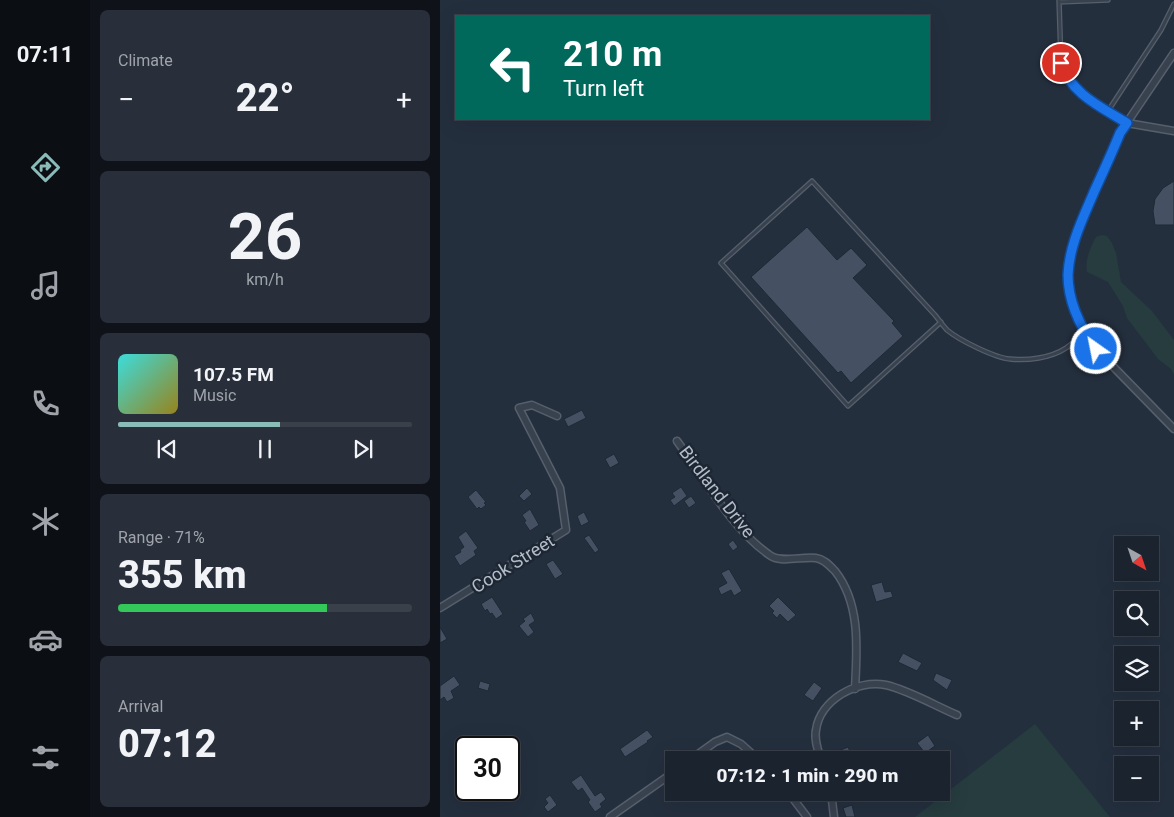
<!DOCTYPE html>
<meta charset="utf-8">
<style>
:root{--surface:#1b232e;--page:#282f3a;--text:#f1f3f6;--muted:#a0a4aa;--line:#39404a;--accent:#8bbbb9}
body{margin:0;font-family:Roboto,sans-serif;background:var(--page);color:var(--text);height:100vh;display:flex;flex-direction:column;font-size:19px;white-space:nowrap}
*{box-sizing:border-box;margin:0}
p{font-size:16px;color:var(--muted)}
.icon{flex:none;width:28px;height:28px;fill:none;stroke:currentColor;stroke-width:2;stroke-linecap:round;stroke-linejoin:round}
.map{position:relative;flex:1;overflow:hidden}
.details{display:flex;flex-direction:column;gap:10px;padding:10px;background:#0f1319;width:350px}
.details>*{flex:none}
.hud{position:absolute;left:15px;top:15px;width:475px;height:105px;border-radius:0px;box-shadow:0 5px 20px #0002,0 0 0 1px var(--line);background:#00695c;color:#fff;overflow:hidden}
.needle{width:32px;rotate:140deg}
.buttons{position:absolute;left:674px;top:536px;display:grid;gap:10px}
.buttons a{display:grid;place-items:center;width:45px;height:45px;border-radius:0px;background:var(--surface);box-shadow:0 5px 20px #0002,0 0 0 1px var(--line);font-size:25px}
.speed{position:absolute;left:15px;top:736px;display:flex;gap:10px;font-size:25px;font-weight:700;text-align:center}
.speed>*{display:grid;place-content:center;width:65px;height:65px;border-radius:50%;background:var(--surface);box-shadow:0 5px 20px #0002,0 0 0 1px var(--line);line-height:1}
.speed .limit{border:2px solid #111;border-radius:8px;background:#fff;color:#111}
.pin{position:absolute;display:grid;place-items:center;width:42px;height:42px;color:#fff;margin:-21px;border:2px solid #fff;border-radius:50%;box-shadow:0 1px 5px #0007}
.me{position:absolute;width:55px;margin:-28px;rotate:327deg;stroke-linejoin:round;filter:drop-shadow(0 0 4px #0008)}
.turn{display:flex;align-items:center;gap:18px;height:105px;padding:0 25px;font-size:22px}
.turn .icon{width:65px;height:65px;stroke-width:2.5}
.turn b{display:block;font-size:35px;line-height:42px}
.big{font-size:38px;font-weight:800;line-height:1.1}
.details .card{flex:1;display:flex;flex-direction:column;justify-content:center;gap:8px;min-width:0;padding:0 18px;border-radius:8px;background:var(--page)}
.details .dial{align-items:center;gap:0}
.dial b{font-size:65px;line-height:1}
.song{display:flex;align-items:center;gap:15px}
.cover{width:60px;height:60px;border-radius:8px;background:linear-gradient(135deg,hsl(180 70% 55%),hsl(50 70% 35%))}
.played{height:5px;border-radius:2px;background:linear-gradient(90deg,var(--accent) 55%,var(--line) 55%)}
.keys{display:flex;justify-content:space-around;direction:ltr}
.heat{display:flex;justify-content:space-between;align-items:center;font-size:28px;direction:ltr}
.charge{height:8px;border-radius:4px;background:linear-gradient(90deg,#34c759 71%,var(--line) 0)}
.trip{position:absolute;left:225px;top:751px;width:285px;height:50px;border-radius:0px;background:var(--surface);box-shadow:0 5px 20px #0002,0 0 0 1px var(--line);font-weight:800;line-height:50px;text-align:center}
main{display:flex;flex:1;min-height:0}
.dock{display:flex;flex-direction:column;width:90px;justify-content:space-around;align-items:center;background:#0b0e12;color:var(--muted)}
.dock .icon{width:35px;height:35px}
.dock .active{color:var(--accent)}
.dock b{font-size:22px;color:var(--text)}
.map>svg:first-child{display:block}
.green{fill:#263c3f}
.building{fill:#455162;stroke:#1f2835}
.lines{fill:none;stroke-linecap:round;stroke-linejoin:round}
.service-casing{stroke:#565f6c;stroke-width:5.5}
.minor-casing{stroke:#565f6c;stroke-width:9}
.service{stroke:#38414e;stroke-width:3}
.minor{stroke:#38414e;stroke-width:6}
.route-casing{stroke:#114b97;stroke-width:12}
.route{stroke:#1a73e8;stroke-width:9}
.labels{text-anchor:middle;stroke-width:5;stroke-linejoin:round;paint-order:stroke}
.street-label{font-size:18px;fill:#b4bcc9;stroke:#1d2633}
</style>
<main>
<nav class="dock">
<b>07:11</b>
<svg class="icon active" aria-label="directions" viewBox="0 0 24 24"><path d="M12 3l9 9-9 9-9-9zM9 14v-3h6M13 9l2 2-2 2"/></svg>
<svg class="icon" aria-label="music" viewBox="0 0 24 24"><path d="M9 18V5l10-2v13"/><circle cx="6" cy="18" r="3"/><circle cx="16" cy="16" r="3"/></svg>
<svg class="icon" aria-label="phone" viewBox="0 0 24 24"><path d="M5 4h4l2 5-3 2q2 4 5 5l2-3 5 2v4C11 20 4 13 5 4z"/></svg>
<svg class="icon" aria-label="climate" viewBox="0 0 24 24"><path d="M12 3v18M4 7l16 10M4 17L20 7"/></svg>
<svg class="icon" aria-label="car" viewBox="0 0 24 24"><path d="M5 17H2v-5l4-1 3-4h7l3 4 3 1v5h-3M9 17h6M6 11h13"/><circle cx="7" cy="17" r="2"/><circle cx="17" cy="17" r="2"/></svg>
<svg class="icon" aria-label="filters" viewBox="0 0 24 24"><path d="M4 7h16M4 17h16"/><circle cx="9" cy="7" r="2"/><circle cx="15" cy="17" r="2"/></svg>
</nav>
<section class="details">
<div class="card"><p>Climate</p>
<div class="heat"><a>−</a><b class="big">22°</b><a>+</a></div>
</div>
<div class="card dial"><b>26</b><p>km/h</p></div>
<div class="card">
<div class="song"><i class="cover"></i><div><b>107.5 FM</b><p>Music</p></div></div>
<div class="played"></div>
<div class="keys"><svg class="icon" aria-label="previous" viewBox="0 0 24 24"><path d="M18 5L8 12l10 7zM5 5v14"/></svg><svg class="icon" aria-label="pause" viewBox="0 0 24 24"><path d="M8 5v14M16 5v14"/></svg><svg class="icon" aria-label="next" viewBox="0 0 24 24"><path d="M6 5l10 7-10 7zM19 5v14"/></svg></div>
</div>
<div class="card"><p>Range · 71%</p><b class="big">355 km</b><div class="charge"></div></div>
<div class="card"><p>Arrival</p><b class="big">07:12</b></div>
</section>
<div class="map">
<svg width="734" height="817" viewBox="0 0 734 817">
<rect width="100%" height="100%" fill="#242f3e"/>
<path class="green" d="M 662,235 L 667,236 L 672,243 L 676,253 L 681,282 L 712,311 L 734,340 L 734,375 L 731,369 L 718,359 L 687,318 L 683,306 L 668,282 L 647,272 C 645,259 650,248 656,237 Z
M 595,724 L 670,817 L 475,817 Z"/>
<path class="building" d="M 734,181 L 734,225 L 715,225 L 713,211 L 715,199 L 723,188 Z
M 367,227 L 397,260 L 411,248 L 427,265 L 413,278 L 454,321 L 452,323 L 463,336 L 411,383 L 401,371 L 398,373 L 311,277 Z
M 142,410 L 146,418 L 128,427 L 124,419 Z
M 174,454 L 179,463 L 170,468 L 165,459 Z
M 241,487 L 247,496 L 234,506 L 230,500 L 235,497 L 232,493 Z
M 87,488 L 92,494 L 84,501 L 79,496 Z
M 36,490 L 46,502 L 44,503 L 46,505 L 41,509 L 39,507 L 37,509 L 28,497 Z
M 251,496 L 256,503 L 249,508 L 244,501 Z
M 90,509 L 99,525 L 90,531 L 84,522 L 86,521 L 82,515 Z
M 144,512 L 149,522 L 141,526 L 137,516 Z
M 26,531 L 38,548 L 34,551 L 36,555 L 20,566 L 14,556 L 21,552 L 20,550 L 24,547 L 18,537 Z
M 149,535 L 159,550 L 155,553 L 144,538 Z
M 293,540 L 298,547 L 293,551 L 288,544 Z
M 113,560 L 123,574 L 115,579 L 106,564 Z
M 289,569 L 302,591 L 294,596 L 291,590 L 281,595 L 278,588 L 287,583 L 281,573 Z
M 442,582 L 445,592 L 451,591 L 453,597 L 436,602 L 431,585 Z
M 52,597 L 63,614 L 56,619 L 52,613 L 50,614 L 47,609 L 45,611 L 41,604 Z
M 338,597 L 356,615 L 348,622 L 340,614 L 337,618 L 332,613 L 334,611 L 329,606 Z
M 91,613 L 95,621 L 89,625 L 94,632 L 88,637 L 79,626 L 85,621 L 83,619 Z
M 0,627 L 7,639 L 0,643 Z
M 463,653 L 482,663 L 477,671 L 458,662 Z
M 496,673 L 512,680 L 507,690 L 493,680 Z
M 14,676 L 20,685 L 11,691 L 14,698 L 7,702 L 4,697 L 0,700 L 0,686 Z
M 40,681 L 50,684 L 48,691 L 38,688 Z
M 374,682 L 382,688 L 373,701 L 364,695 Z
M 207,730 L 213,737 L 207,741 L 208,742 L 185,757 L 180,749 Z
M 488,735 L 495,746 L 485,753 L 477,743 Z
M 408,747 L 412,756 L 409,757 L 410,760 L 400,760 L 396,752 Z
M 141,775 L 155,796 L 161,792 L 166,799 L 160,804 L 162,807 L 155,812 L 148,802 L 150,800 L 142,788 L 138,791 L 131,782 Z
M 23,790 L 38,790 L 33,797 Z
M 110,795 L 117,805 L 108,812 L 104,807 L 108,803 L 105,799 Z
M 412,805 L 415,817 L 406,817 L 403,808 Z"/>
<g class="lines">
<defs>
<path id="service" d="M 619,0 L 621,63 C 631,94 660,107 686,122
M 619,2 L 668,0
M 668,111 L 721,30 L 734,4
M 501,322 L 408,406 L 281,263 L 372,181 L 495,315 C 499,320 503,326 507,330 C 519,340 555,358 570,359 C 587,361 611,358 626,348 C 632,344 638,338 644,333"/>
<path id="minor" d="M 734,53 L 680,133 L 640,224 L 632,251 L 628,275 L 630,291 L 636,315 L 644,333 L 656,349 L 734,429
M 687,123 L 734,131
M 237,441 C 264,478 293,531 331,556 C 341,563 364,556 376,558 C 384,559 390,566 395,571 C 421,604 417,649 415,689
M 0,608 L 126,530 L 120,488 L 79,408 L 92,405 L 117,416
M 250,760 L 275,742 L 287,737 L 301,744 L 319,760
M 381,760 C 378,750 374,740 376,730 C 380,700 417,679 446,685 C 468,690 496,706 517,715
M 348,792 L 367,817
M 391,792 L 394,817
M 170,817 L 234,772"/>
</defs>
<use href="#service" class="service-casing"/>
<use href="#minor" class="minor-casing"/>
<use href="#service" class="service"/>
<use href="#minor" class="minor"/>
</g>
<g class="lines">
<defs>
<path id="route" d="M 621,63 C 631,94 661,107 687,123 L 680,133 C 672,153 663,172 654,192 C 643,218 629,246 628,275 C 628,302 641,328 656,349"/>
</defs>
<use href="#route" class="route-casing"/>
<use href="#route" class="route"/>
</g>
<g class="labels">
<g class="street-label">
<text transform="translate(277 492) rotate(52)" y="6">Birdland Drive</text>
<text transform="translate(73 564) rotate(-32)" y="6">Cook Street</text>
</g>
</g>
</svg>
<div class="buttons">
<a><svg class="needle" viewBox="-14 -14 28 28"><path d="M0-13l5 13h-10z" fill="#e53935"/><path d="M0 13l5-13h-10z" fill="#a0a4aa"/></svg></a>
<a><svg class="icon" aria-label="search" viewBox="0 0 24 24"><circle cx="10" cy="10" r="6"/><path d="M15 15l6 6"/></svg></a>
<a><svg class="icon" aria-label="layers" viewBox="0 0 24 24"><path d="M12 4l9 5-9 5-9-5zM3 14l9 5 9-5"/></svg></a>
<a>+</a>
<a>−</a>
</div>
<div class="speed"><div class="limit">30</div></div>
<div class="pin" style="left:621px;top:63px;background:#d93025"><svg class="icon" aria-label="arrive" viewBox="0 0 24 24"><path d="M6 21V4h12l-3 4 3 4H6"/></svg></div>
<svg class="me" style="left:656px;top:349px" viewBox="-20 -20 40 40"><circle r="17" fill="#1a73e8" stroke="#fff" stroke-width="3"/><path d="M0-11L8 9 0 5-8 9z" fill="#fff"/></svg>
<div class="trip">07:12 · 1 min · 290 m</div>
<div class="hud">
<div class="turn"><svg class="icon" aria-label="left" viewBox="0 0 24 24"><path d="M17 20v-9H6M10 6l-5 5 5 5"/></svg><div><b>210 m</b>Turn left</div></div>
</div>
</div>
</main>
